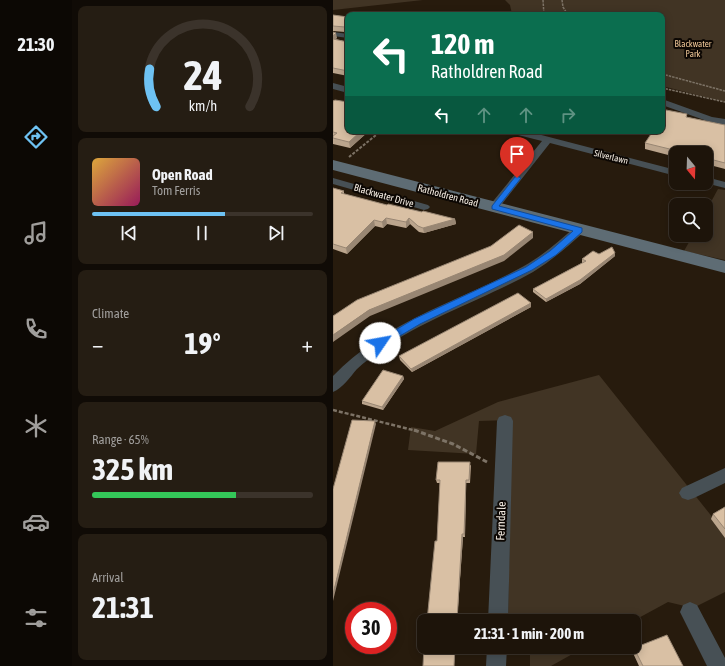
<!DOCTYPE html>
<meta charset="utf-8">
<style>
:root{--surface:#1d140a;--page:#251d13;--text:#f1f3f6;--muted:#a09e9c;--line:#3b332b;--accent:#6ec2f3}
body{margin:0;font-family:"Asap Condensed",sans-serif;background:var(--page);color:var(--text);height:100vh;display:flex;flex-direction:column;font-size:15px;white-space:nowrap}
*{box-sizing:border-box;margin:0}
p{font-size:13px;color:var(--muted)}
.icon{flex:none;width:22px;height:22px;fill:none;stroke:currentColor;stroke-width:2;stroke-linecap:round;stroke-linejoin:round}
.map{position:relative;flex:1;overflow:hidden}
.drawer{display:flex;flex-direction:column;gap:6px;padding:6px;background:#100b06;width:261px}
.drawer>*{flex:none}
.top-card{position:absolute;left:12px;top:12px;width:320px;height:122px;border-radius:8px;box-shadow:0 2px 10px #0003,0 0 0 1px var(--line);background:#0b6e4f;color:#fff;overflow:hidden}
.needle{width:26px;rotate:161deg}
.controls{position:absolute;left:336px;top:146px;display:grid;gap:8px}
.controls a{display:grid;place-items:center;width:44px;height:44px;border-radius:8px;background:var(--surface);box-shadow:0 2px 10px #0003,0 0 0 1px var(--line);font-size:20px}
.speed{position:absolute;left:12px;top:602px;display:flex;gap:8px;font-size:20px;font-weight:700;text-align:center}
.speed>*{display:grid;place-content:center;width:52px;height:52px;border-radius:50%;background:var(--surface);box-shadow:0 2px 10px #0003,0 0 0 1px var(--line);line-height:1}
.speed .limit{border:6px solid #d22;background:#fff;color:#111}
.pin{position:absolute;display:grid;place-items:center;width:34px;height:34px;color:#fff;margin:-41px -17px;border-radius:50% 50% 50% 0;rotate:-45deg;box-shadow:0 0 4px #0007}
.pin .icon{rotate:45deg}
.me{position:absolute;width:44px;margin:-22px;rotate:57deg;stroke-linejoin:round;filter:drop-shadow(0 0 3px #0008)}
.turn{display:flex;align-items:center;gap:14px;height:84px;padding:0 20px;font-size:18px}
.turn .icon{width:52px;height:52px;stroke-width:2.5}
.turn b{display:block;font-size:28px;line-height:34px}
.lanes{display:flex;align-items:center;height:38px;padding:0 20px;background:#0003;justify-content:center;gap:20px;direction:ltr}
.lanes .off{opacity:.35}
.big{font-size:30px;font-weight:700;line-height:1.1}
.drawer .card{flex:1;display:flex;flex-direction:column;justify-content:center;gap:6px;min-width:0;padding:0 14px;border-radius:8px;background:var(--page)}
.drawer .dial{align-items:center;gap:0}
.dial svg{height:104px;overflow:visible;fill:none;stroke:var(--line);stroke-width:7;stroke-linecap:round;text-anchor:middle}
.dial text{fill:var(--text);stroke:none}
.song{display:flex;align-items:center;gap:12px}
.cover{width:48px;height:48px;border-radius:6px;background:linear-gradient(135deg,hsl(40 70% 55%),hsl(330 70% 35%))}
.played{height:4px;border-radius:2px;background:linear-gradient(90deg,var(--accent) 60%,var(--line) 60%)}
.keys{display:flex;justify-content:space-around;direction:ltr}
.heat{display:flex;justify-content:space-between;align-items:center;font-size:22px;direction:ltr}
.charge{height:6px;border-radius:3px;background:linear-gradient(90deg,#34c759 65%,var(--line) 0)}
.trip{position:absolute;left:84px;top:614px;width:224px;height:40px;border-radius:8px;background:var(--surface);box-shadow:0 2px 10px #0003,0 0 0 1px var(--line);font-weight:700;line-height:40px;text-align:center}
main{display:flex;flex:1;min-height:0}
.menu{display:flex;flex-direction:column;width:72px;justify-content:space-around;align-items:center;background:#0c0804;color:var(--muted)}
.menu .icon{width:28px;height:28px}
.menu .selected{color:var(--accent)}
.menu b{font-size:18px;color:var(--text)}
.map>svg:first-child{display:block}
.green{fill:#413424}
.lines{fill:none;stroke-linecap:round;stroke-linejoin:round}
.path-far3{stroke:#7d7366;stroke-width:1.5;stroke-dasharray:2.5 1;stroke-linecap:butt}
.path-far2{stroke:#7d7366;stroke-width:2;stroke-dasharray:3 1.5;stroke-linecap:butt}
.path-far1{stroke:#7d7366;stroke-width:2.5;stroke-dasharray:4 2;stroke-linecap:butt}
.path{stroke:#7d7366;stroke-width:3;stroke-dasharray:5 2.5;stroke-linecap:butt}
.street{fill:#475055;fill-rule:evenodd}
.secondary{fill:#5e6c74;fill-rule:evenodd}
.wall{fill:#bba58d}
.shaded-wall{fill:#988673}
.building{fill:#d9c0a4;stroke:#988673}
.route{fill:#1a73e8;stroke:#114b97}
.labels{text-anchor:middle;stroke-width:4;stroke-linejoin:round;paint-order:stroke}
.far-park-label{font-size:9px;fill:#f2c999;stroke:#0c0703}
.far-street-label{font-size:9px;fill:#f4ece2;stroke:#0c0703}
.street-label{font-size:10px;fill:#f4ece2;stroke:#0c0703}
.near-street-label{font-size:12px;fill:#f4ece2;stroke:#0c0703}
</style>
<main>
<nav class="menu">
<b>21:30</b>
<svg class="icon selected" aria-label="directions" viewBox="0 0 24 24"><path d="M12 3l9 9-9 9-9-9zM9 14v-3h6M13 9l2 2-2 2"/></svg>
<svg class="icon" aria-label="music" viewBox="0 0 24 24"><path d="M9 18V5l10-2v13"/><circle cx="6" cy="18" r="3"/><circle cx="16" cy="16" r="3"/></svg>
<svg class="icon" aria-label="phone" viewBox="0 0 24 24"><path d="M5 4h4l2 5-3 2q2 4 5 5l2-3 5 2v4C11 20 4 13 5 4z"/></svg>
<svg class="icon" aria-label="climate" viewBox="0 0 24 24"><path d="M12 3v18M4 7l16 10M4 17L20 7"/></svg>
<svg class="icon" aria-label="car" viewBox="0 0 24 24"><path d="M5 17H2v-5l4-1 3-4h7l3 4 3 1v5h-3M9 17h6M6 11h13"/><circle cx="7" cy="17" r="2"/><circle cx="17" cy="17" r="2"/></svg>
<svg class="icon" aria-label="filters" viewBox="0 0 24 24"><path d="M4 7h16M4 17h16"/><circle cx="9" cy="7" r="2"/><circle cx="15" cy="17" r="2"/></svg>
</nav>
<section class="drawer">
<div class="card dial"><svg viewBox="0 0 100 80">
<path d="M14 69A42 42 0 1 1 86 69"/>
<path d="M14 69A42 42 0 0 1 9 40" stroke="#6ec2f3"/>
<text x="50" y="56" font-size="32" font-weight="700">24</text>
<text x="50" y="72" font-size="11">km/h</text>
</svg></div>
<div class="card">
<div class="song"><i class="cover"></i><div><b>Open Road</b><p>Tom Ferris</p></div></div>
<div class="played"></div>
<div class="keys"><svg class="icon" aria-label="previous" viewBox="0 0 24 24"><path d="M18 5L8 12l10 7zM5 5v14"/></svg><svg class="icon" aria-label="pause" viewBox="0 0 24 24"><path d="M8 5v14M16 5v14"/></svg><svg class="icon" aria-label="next" viewBox="0 0 24 24"><path d="M6 5l10 7-10 7zM19 5v14"/></svg></div>
</div>
<div class="card"><p>Climate</p>
<div class="heat"><a>−</a><b class="big">19°</b><a>+</a></div>
</div>
<div class="card"><p>Range · 65%</p><b class="big">325 km</b><div class="charge"></div></div>
<div class="card"><p>Arrival</p><b class="big">21:31</b></div>
</section>
<div class="map">
<svg width="392" height="666" viewBox="0 0 392 666">
<rect width="100%" height="100%" fill="#271b0d"/>
<path class="green" d="M 0,0 L 90,0 L 0,10 Z
M 172,0 L 392,0 L 392,102 L 329,86 L 329,15 L 161,15 L 179,14 L 177,5 Z
M 385,189 L 392,190 L 392,260 L 351,251 L 360,235 L 373,235 L 373,211 Z
M 266,375 L 392,533 L 392,592 L 360,608 L 335,602 L 300,621 L 175,621 L 179,420 L 146,421 L 143,454 L 75,450 L 78,427 L 102,431 L 165,402 Z
M 175,647 L 252,647 L 218,666 L 197,666 L 197,649 L 175,651 Z"/>
<g class="lines">
<path class="path-far3" d="M 210,0 L 211,15
M 229,0 L 230,7 L 235,15
M 329,74 L 392,91
M 329,88 L 392,102"/>
<path class="path-far2" d="M 16,157 L 48,131"/>
<path class="path-far1" d="M 0,410 L 84,431"/>
<path class="path" d="M 81,430 L 120,444 L 154,462"/>
<path class="street" d="M 0,32 L 15,34 L 15,38 L 0,36 Z
M 0,83 L 15,87 L 15,93 L 0,89 Z
M 329,99 L 379,117 L 392,119 L 392,125 L 374,121 L 329,105 Z
M 176,131 L 193,131 L 343,170 L 343,176 L 217,143 L 165,209 L 157,209 L 155,207 L 157,205 L 209,141 L 177,133 Z
M 373,177 L 392,182 L 392,188 L 372,183 L 373,183 Z
M 0,178 L 95,205 L 97,207 L 95,209 L 91,210 L 0,184 Z
M 246,226 L 250,227 L 252,230 L 250,233 C 234,247 218,261 200,272 C 150,300 95,317 48,350 C 40,356 31,362 24,369 C 17,377 10,388 0,392 L 0,376 C 55,319 124,303 191,266 C 209,256 226,241 242,227 Z
M 172,415 L 178,417 L 180,421 L 175,621 L 155,621 L 164,421 L 166,417 Z
M 392,468 L 392,483 L 361,498 L 355,500 L 349,498 L 346,493 L 349,488 Z
M 357,602 L 364,605 L 392,658 L 392,666 L 374,666 L 347,612 L 350,605 Z
M 154,647 L 174,647 L 173,666 L 153,666 Z"/>
<path class="secondary" d="M 0,160 L 392,261 L 392,273 L 0,170 Z"/>
</g>
<path class="wall" d="M 0,15 L 15,17 L 15,30 L 12,32 L 0,31 Z
M 0,32 L 4,38 L 2,39 L 15,42 L 15,76 L 0,73 Z
M 0,101 L 15,131 L 36,131 L 17,148 L 0,144 Z
M 354,114 L 354,117 L 392,125 L 392,169 L 373,164 L 373,153 L 343,153 L 343,157 L 312,149 L 312,143 Z
M 0,188 L 11,191 L 11,194 L 54,205 L 122,219 L 123,224 L 91,233 L 86,232 L 77,224 L 73,228 L 54,224 L 50,228 L 42,226 L 14,254 L 0,249 Z
M 282,253 L 282,256 L 247,284 L 213,302 L 200,292 L 200,289 L 249,263 L 249,259 L 266,254 Z
M 198,303 L 198,307 L 79,372 L 67,360 L 66,356 Z
M 70,376 L 71,379 L 50,410 L 29,404 L 29,401 Z
M 138,465 L 137,483 L 133,483 L 132,537 L 130,537 L 124,621 L 94,621 L 104,541 L 107,483 L 104,483 L 103,480 Z
M 392,507 L 392,538 L 378,519 L 380,514 Z
M 301,648 L 350,666 L 306,666 L 300,653 Z"/>
<path class="shaded-wall" d="M 15,25 L 15,30 L 12,32 L 12,27 Z
M 3,33 L 4,38 L 0,41 L 0,36 Z
M 28,131 L 36,131 L 17,148 L 16,142 Z
M 53,218 L 54,224 L 50,228 L 49,222 Z
M 76,218 L 77,224 L 73,228 L 73,222 Z
M 122,219 L 123,224 L 91,233 L 90,228 Z
M 41,220 L 42,226 L 14,254 L 13,248 Z
M 200,232 L 200,238 L 171,261 L 37,316 L 0,342 L 0,335 L 36,310 Z
M 282,253 L 282,256 L 247,284 L 213,302 L 213,299 Z
M 198,303 L 198,307 L 79,372 L 78,369 Z
M 70,376 L 71,379 L 50,410 L 49,407 Z
M 42,421 L 43,424 L 0,601 L 0,594 Z
M 133,480 L 133,483 L 132,537 L 131,534 Z
M 129,534 L 130,537 L 124,621 Z"/>
<path class="building" d="M 0,15 L 15,17 L 15,25 L 12,27 L 0,26 Z
M 0,32 L 3,33 L 0,36 Z
M 0,39 L 15,42 L 15,71 L 0,68 Z
M 2,100 L 15,102 L 15,131 L 28,131 L 16,142 L 0,138 L 0,136 L 4,133 L 0,132 L 0,101 Z
M 333,110 L 354,114 L 353,117 L 392,125 L 392,163 L 373,158 L 373,153 L 353,153 L 312,143 L 320,131 L 329,131 L 329,116 Z
M 0,188 L 11,191 L 8,193 L 54,205 L 55,204 L 89,212 L 90,211 L 122,219 L 90,228 L 85,226 L 76,218 L 73,222 L 53,218 L 49,222 L 41,220 L 13,248 L 0,244 Z
M 186,225 L 200,232 L 171,255 L 36,310 L 0,335 L 0,316 L 24,300 L 158,246 Z
M 279,247 L 282,253 L 247,280 L 213,299 L 200,289 L 253,261 L 249,259 L 260,251 L 266,254 Z
M 185,293 L 198,303 L 78,369 L 66,356 Z
M 50,370 L 70,376 L 49,407 L 29,401 Z
M 19,420 L 42,421 L 0,594 L 0,489 Z
M 105,462 L 137,462 L 136,480 L 133,480 L 131,534 L 129,534 L 124,621 L 94,621 L 102,541 L 104,541 L 107,480 L 103,480 Z
M 392,507 L 392,529 L 380,514 Z
M 334,635 L 350,666 L 310,666 L 301,648 Z
M 91,647 L 122,647 L 121,666 L 90,666 Z"/>
<path class="route" d="M 184,176 L 188,178 L 166,206 L 249,228 L 249,232 L 223,255 L 199,270 L 87,324 L 50,346 L 44,346 L 42,343 L 44,341 L 81,319 L 193,267 L 217,251 L 240,231 L 159,209 L 159,206 L 182,177 Z"/>
<g class="labels">
<g class="far-park-label">
<text x="360" y="47">Blackwater<tspan x="360" dy="10">Park</tspan></text>
</g>
<g class="far-street-label">
<text transform="translate(278 157) rotate(14)" y="3">Silverlawn</text>
</g>
<g class="street-label">
<text transform="translate(51 195) rotate(16)" y="4">Blackwater Drive</text>
<text transform="translate(115 195) rotate(15)" y="4">Ratholdren Road</text>
</g>
<g class="near-street-label">
<text transform="translate(168 521) rotate(-88)" y="4">Ferndale</text>
</g>
</g>
</svg>
<div class="controls">
<a><svg class="needle" viewBox="-14 -14 28 28"><path d="M0-13l5 13h-10z" fill="#e53935"/><path d="M0 13l5-13h-10z" fill="#a09e9c"/></svg></a>
<a><svg class="icon" aria-label="search" viewBox="0 0 24 24"><circle cx="10" cy="10" r="6"/><path d="M15 15l6 6"/></svg></a>
</div>
<div class="speed"><div class="limit">30</div></div>
<div class="pin" style="left:184px;top:178px;background:#d93025"><svg class="icon" aria-label="arrive" viewBox="0 0 24 24"><path d="M6 21V4h12l-3 4 3 4H6"/></svg></div>
<svg class="me" style="left:47px;top:343px" viewBox="-20 -20 40 40"><circle r="19" fill="#fff"/><path d="M0-13L10 11 0 6-10 11z" fill="#1a73e8"/></svg>
<div class="trip">21:31 · 1 min · 200 m</div>
<div class="top-card">
<div class="turn"><svg class="icon" aria-label="left" viewBox="0 0 24 24"><path d="M17 20v-9H6M10 6l-5 5 5 5"/></svg><div><b>120 m</b>Ratholdren Road</div></div>
<div class="lanes"><svg class="icon" aria-label="left" viewBox="0 0 24 24"><path d="M17 20v-9H6M10 6l-5 5 5 5"/></svg><svg class="icon off" aria-label="ahead" viewBox="0 0 24 24"><path d="M12 20V5M6 11l6-6 6 6"/></svg><svg class="icon off" aria-label="ahead" viewBox="0 0 24 24"><path d="M12 20V5M6 11l6-6 6 6"/></svg><svg class="icon off" aria-label="right" viewBox="0 0 24 24"><path d="M7 20v-9h11M14 6l5 5-5 5"/></svg></div>
</div>
</div>
</main>
